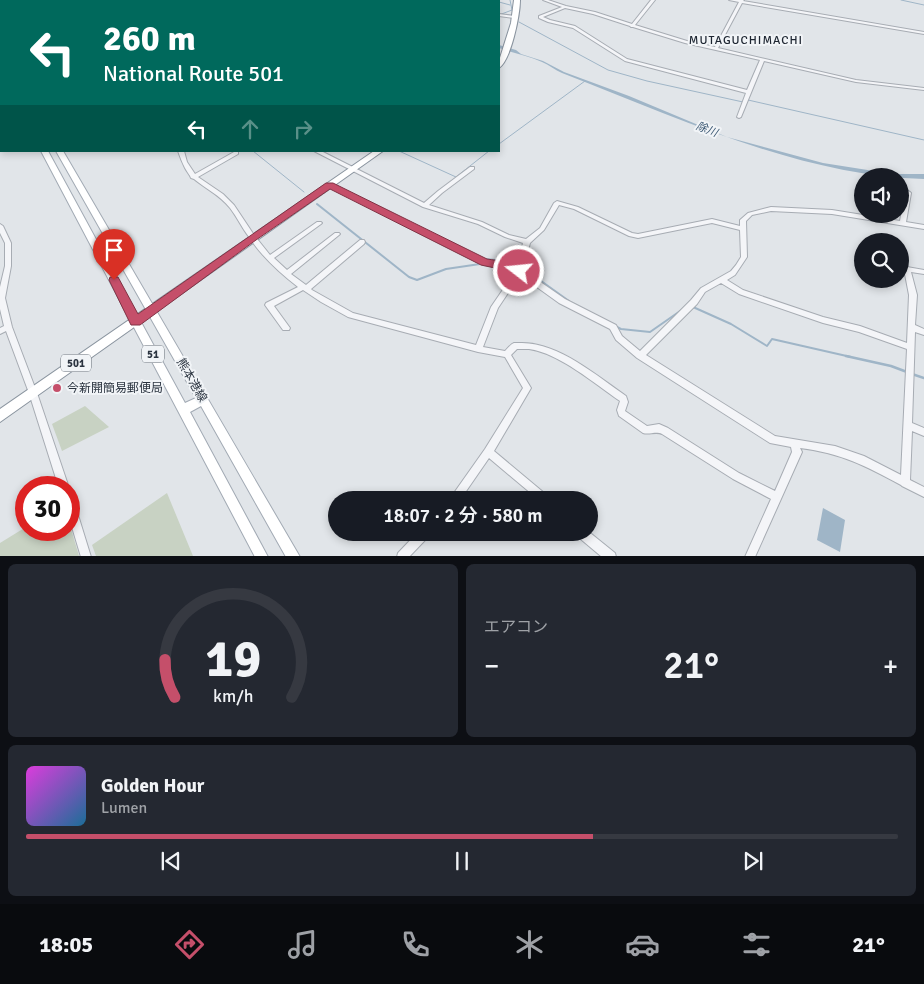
<!DOCTYPE html>
<html lang="ja">
<meta charset="utf-8">
<style>
:root{--surface:#171b24;--page:#242831;--text:#f1f3f6;--muted:#9ea1a6;--line:#363941;--accent:#c54f6a}
body{margin:0;font-family:Signika,"Noto Sans JP",sans-serif;background:var(--page);color:var(--text);height:100vh;display:flex;flex-direction:column;font-size:19px;white-space:nowrap}
*{box-sizing:border-box;margin:0}
p{font-size:16px;color:var(--muted)}
.icon{flex:none;width:28px;height:28px;fill:none;stroke:currentColor;stroke-width:2;stroke-linecap:round;stroke-linejoin:round}
.map{position:relative;height:556px;overflow:hidden}
.panel{display:flex;flex-direction:column;gap:8px;padding:8px;background:#0d0f14;flex:1}
.panel>*{flex:none}
.guide{position:absolute;left:0px;top:0px;width:500px;height:152px;box-shadow:0 2px 8px #0003;background:#00695c;color:#fff;overflow:hidden}
.tools{position:absolute;left:854px;top:168px;display:grid;gap:10px}
.tools a{display:grid;place-items:center;width:55px;height:55px;border-radius:50%;background:var(--surface);box-shadow:0 2px 8px #0003;font-size:25px}
.speed{position:absolute;left:15px;top:476px;display:flex;gap:10px;font-size:25px;font-weight:700;text-align:center}
.speed>*{display:grid;place-content:center;width:65px;height:65px;border-radius:50%;background:var(--surface);box-shadow:0 2px 8px #0003;line-height:1}
.speed .limit{border:8px solid #d22;background:#fff;color:#111}
.pin{position:absolute;display:grid;place-items:center;width:42px;height:42px;color:#fff;margin:-51px -21px;border-radius:50% 50% 50% 0;rotate:-45deg;box-shadow:0 0 5px #0007}
.pin .icon{rotate:45deg}
.me{position:absolute;width:55px;margin:-28px;rotate:286deg;stroke-linejoin:round;filter:drop-shadow(0 0 4px #0008)}
.turn{display:flex;align-items:center;gap:18px;height:105px;padding:0 20px;font-size:22px}
.turn .icon{width:65px;height:65px;stroke-width:2.5}
.turn b{display:block;font-size:35px;line-height:42px}
.lanes{display:flex;align-items:center;height:48px;padding:0 20px;background:#0003;justify-content:center;gap:25px;direction:ltr}
.lanes .off{opacity:.35}
.big{font-size:38px;font-weight:600;line-height:1.1}
.panel .card{flex:1;display:flex;flex-direction:column;justify-content:center;gap:8px;min-width:0;padding:0 18px;border-radius:8px;background:var(--page)}
.panel .dial{align-items:center;gap:0}
.dial svg{height:130px;overflow:visible;fill:none;stroke:var(--line);stroke-width:7;stroke-linecap:round;text-anchor:middle}
.dial text{fill:var(--text);stroke:none}
.song{display:flex;align-items:center;gap:15px}
.cover{width:60px;height:60px;border-radius:8px;background:linear-gradient(135deg,hsl(300 70% 55%),hsl(200 70% 35%))}
.played{height:5px;border-radius:2px;background:linear-gradient(90deg,var(--accent) 65%,var(--line) 65%)}
.keys{display:flex;justify-content:space-around;direction:ltr}
.heat{display:flex;justify-content:space-between;align-items:center;font-size:28px;direction:ltr}
.panel .tiles{flex:1;display:grid;gap:8px;grid-template-columns:1fr 1fr}
.card:last-child{grid-column:span 2}
.trip{position:absolute;left:328px;top:491px;width:270px;height:50px;border-radius:25px;background:var(--surface);box-shadow:0 2px 8px #0003;font-weight:600;line-height:50px;text-align:center}
.tabs{display:flex;height:80px;justify-content:space-around;align-items:center;background:#090b0e;color:var(--muted)}
.tabs .icon{width:35px;height:35px}
.tabs .active{color:var(--accent)}
.tabs b{font-size:22px;color:var(--text)}
.map>svg:first-child{display:block}
.green{fill:#c8d2c3}
.water{fill:#9fb5c7}
.lines{fill:none;stroke-linecap:round;stroke-linejoin:round}
.stream-far2{stroke:#9fb5c7;stroke-width:1}
.stream-far1{stroke:#9fb5c7;stroke-width:2}
.stream{stroke:#9fb5c7;stroke-width:2.5}
.minor-casing{stroke:#a7acb3;stroke-width:2}
.major-casing{stroke:#a2aab4;stroke-width:2}
.highway-casing{stroke:#8a949f;stroke-width:2}
.minor{fill:#f4f5f8;fill-rule:evenodd}
.major{fill:#fff;fill-rule:evenodd}
.highway{fill:#fff;fill-rule:evenodd}
.route{fill:#c54f6a;stroke:#803345}
.poi-dot{fill:#c54f6a;stroke:#f1f4f7;stroke-width:2}
.labels{text-anchor:middle;stroke-width:4;stroke-linejoin:round;paint-order:stroke}
.far-water-label{font-size:11px;font-style:italic;fill:#385571;stroke:#f1f4f7}
.shield{fill:#f1f4f7;stroke:#666e77;stroke-width:1}
.shield-label{font-size:11px;font-weight:bold;fill:#2b3440}
.far-quarter-label{font-size:12px;letter-spacing:1px;fill:#1d2531;stroke:#f1f4f7}
.street-label{font-size:12px;fill:#2b3440;stroke:#f1f4f7}
.poi-label{font-size:12px;fill:#2b3440;stroke:#f1f4f7;text-anchor:start}
</style>
<div class="map">
<svg width="924" height="557" viewBox="0 0 924 557">
<rect width="100%" height="100%" fill="#e1e5e9"/>
<path class="green" d="M 85,406 L 109,427 L 62,451 L 52,424 Z
M 167,493 L 193,556 L 96,556 L 92,545 Z
M 69,522 L 79,556 L 0,556 L 0,543 L 26,527 L 26,530 L 69,530 Z"/>
<path class="water" d="M 499,45 L 516,50 L 521,54 L 543,61 L 564,72 L 629,96 L 727,137 L 823,163 L 893,174 L 924,174 L 924,179 C 800,176 679,118 562,73 C 555,70 549,65 542,62 C 529,56 513,53 499,48 Z
M 823,508 L 845,520 L 840,552 L 817,540 Z"/>
<g class="lines">
<path class="stream-far2" d="M 492,0 L 497,1
M 901,0 L 924,5
M 499,2 L 510,5
M 499,15 L 512,10 L 510,0
M 519,22 L 608,70 L 647,81 L 743,102
M 747,102 L 748,100 L 924,140
M 499,144 L 585,81
M 253,151 L 304,192
M 399,151 L 456,177 L 489,151"/>
<path class="stream-far1" d="M 317,204 L 409,277 L 417,280 L 446,269 L 480,264 L 485,259 L 506,261 L 518,266
M 523,268 L 569,301
M 693,307 L 731,324 L 767,346 L 772,339 L 851,357
M 615,326 L 621,329 L 650,332 L 683,309"/>
<path class="stream" d="M 846,356 L 891,366 L 907,372
M 912,374 L 924,378"/>
<defs>
<path id="minor" d="M 543,0 L 548,0 L 566,6 L 595,12 L 632,24 L 651,0 L 655,0 L 635,25 L 687,41 L 715,47 L 739,2 L 729,0 L 744,0 L 743,1 L 924,32 L 924,34 L 742,3 L 718,48 L 856,80 L 924,88 L 924,90 L 856,82 L 764,61 L 741,117 L 739,118 L 737,117 L 746,93 L 625,61 L 573,28 L 548,22 L 539,18 L 539,16 L 562,7 ZM 565,8 L 593,14 L 630,26 L 631,27 L 633,27 L 685,43 L 760,60 L 747,90 L 627,59 L 575,26 L 550,20 L 543,17 Z
M 499,14 L 515,16 L 517,17 L 515,18 L 499,16 Z
M 0,147 L 1,147 L 1,151 L 0,151 Z
M 178,151 L 184,151 L 187,162 L 195,174 L 234,152 L 238,152 L 238,154 L 198,177 L 223,194 L 234,205 L 254,235 L 270,255 L 317,222 L 321,222 L 322,223 L 321,224 L 274,258 L 287,270 L 335,233 L 339,233 L 340,234 L 339,235 L 291,274 L 306,285 L 360,240 L 364,240 L 365,242 L 364,244 L 311,289 L 312,290 L 353,313 L 476,345 L 491,307 L 515,272 L 505,268 L 483,265 L 327,185 L 330,183 L 486,261 L 506,264 L 517,267 L 523,243 L 505,237 L 478,224 L 423,207 L 314,151 L 321,151 L 424,203 L 438,191 L 470,167 L 474,167 L 474,169 L 442,193 L 429,205 L 482,222 L 509,235 L 526,239 L 540,228 L 554,203 L 557,201 L 578,207 L 632,233 L 638,234 L 712,219 L 740,226 L 740,220 L 748,213 L 771,207 L 832,210 L 900,221 L 905,193 L 908,191 L 910,192 L 911,193 L 906,222 L 924,225 L 924,229 L 832,214 L 771,211 L 752,215 L 746,221 L 747,257 L 735,275 L 727,280 L 743,290 L 823,317 L 860,326 L 907,343 L 909,295 L 904,269 L 907,267 L 924,270 L 924,274 L 911,272 L 917,295 L 915,325 L 924,329 L 924,335 L 915,332 L 912,423 L 924,428 L 924,436 L 912,431 L 910,480 L 924,487 L 924,497 L 902,486 L 901,485 C 866,466 841,453 800,448 L 802,452 L 755,557 L 745,557 L 771,499 L 733,479 L 662,434 C 656,431 649,435 643,433 L 619,416 L 617,410 L 620,401 C 595,384 559,353 529,349 C 525,349 521,349 517,349 L 511,355 L 531,388 L 494,451 L 549,497 L 551,500 L 539,500 L 489,458 L 460,500 L 449,500 L 485,449 L 523,388 L 505,357 L 478,352 L 348,317 L 321,302 L 303,290 L 274,306 L 290,328 L 289,330 L 283,330 L 265,305 L 266,303 L 298,287 C 280,273 262,257 249,237 C 242,228 237,217 230,208 C 220,195 206,189 194,179 L 191,178 C 190,175 187,172 185,168 C 182,162 180,157 178,151 ZM 559,205 L 574,209 L 629,236 L 638,238 L 712,223 L 740,230 L 741,257 L 736,265 L 731,271 L 701,288 L 691,300 L 640,351 L 622,336 L 616,325 L 565,299 L 523,270 L 530,243 L 544,230 ZM 520,275 L 559,303 L 610,329 L 616,340 L 637,358 L 770,443 L 791,447 L 792,452 L 775,491 L 739,473 L 668,428 L 659,424 L 647,426 L 625,411 L 628,402 L 626,396 C 597,376 559,343 522,343 C 521,343 515,343 514,343 C 511,344 508,348 505,351 L 483,347 L 498,308 ZM 721,283 L 739,294 L 823,323 L 859,332 L 907,349 L 901,475 L 864,456 L 835,446 L 775,436 L 646,355 L 697,304 L 705,292 Z
M 0,224 L 3,226 L 11,243 L 11,266 L 5,298 L 12,327 L 37,393 L 69,488 L 59,488 L 29,393 L 6,331 L 0,334 L 0,328 L 4,326 L 0,309 L 0,287 L 5,266 L 5,243 L 0,233 Z
M 69,497 L 72,499 L 74,502 L 91,557 L 81,557 L 69,517 Z
M 418,532 L 430,532 L 429,536 L 409,557 L 397,557 L 398,553 Z
M 576,532 L 589,532 L 615,553 L 616,557 L 602,557 L 577,536 Z"/>
<path id="major" d="M 0,48 L 1,49 L 1,54 L 0,53 Z
M 0,67 L 1,68 L 1,74 L 0,73 Z
M 41,151 L 48,151 L 185,403 L 196,398 L 56,151 L 63,151 L 300,557 L 286,557 L 201,406 L 190,412 L 268,557 L 255,557 Z"/>
<path id="highway" d="M 514,0 L 520,0 C 520,15 511,60 499,68 L 499,61 L 511,23 Z
M 374,151 L 383,151 L 0,422 L 0,409 Z"/>
</defs>
<use href="#minor" class="minor-casing"/>
<use href="#major" class="major-casing"/>
<use href="#highway" class="highway-casing"/>
<use href="#minor" class="minor"/>
<use href="#major" class="major"/>
<use href="#highway" class="highway"/>
</g>
<path class="route" d="M 326,183 L 333,183 L 487,259 C 499,261 517,262 525,271 L 519,275 L 504,270 L 481,265 L 330,189 L 256,240 L 140,325 L 131,325 L 109,280 L 110,277 L 118,277 L 138,314 Z"/>
<circle class="poi-dot" cx="57" cy="388" r="5"/>
<g class="labels">
<g class="far-water-label">
<text transform="translate(707 129) rotate(21)" y="4">除川</text>
</g>
<g class="shield">
<rect x="142" y="345.5" width="22" height="17" rx="4"/>
<rect x="61" y="354.5" width="30" height="17" rx="4"/>
</g>
<g class="shield-label">
<text x="153" y="358">51</text>
<text x="76" y="367">501</text>
</g>
<g class="far-quarter-label">
<text x="746" y="44">MUTAGUCHIMACHI</text>
</g>
<g class="street-label">
<text transform="translate(192 380) rotate(60)" y="4">熊本港線</text>
</g>
<g class="poi-label">
<text x="67" y="392">今新開簡易郵便局</text>
</g>
</g>
</svg>
<div class="tools">
<a><svg class="icon" aria-label="sound" viewBox="0 0 24 24"><path d="M4 9h4l5-4v14l-5-4H4zM17 9q2 3 0 6"/></svg></a>
<a><svg class="icon" aria-label="search" viewBox="0 0 24 24"><circle cx="10" cy="10" r="6"/><path d="M15 15l6 6"/></svg></a>
</div>
<div class="speed"><div class="limit">30</div></div>
<div class="pin" style="left:114px;top:280px;background:#d93025"><svg class="icon" aria-label="arrive" viewBox="0 0 24 24"><path d="M6 21V4h12l-3 4 3 4H6"/></svg></div>
<svg class="me" style="left:519px;top:271px" viewBox="-20 -20 40 40"><circle r="17" fill="#c54f6a" stroke="#fff" stroke-width="3"/><path d="M0-11L8 9 0 5-8 9z" fill="#fff"/></svg>
<div class="trip">18:07 · 2 分 · 580 m</div>
<div class="guide">
<div class="turn"><svg class="icon" aria-label="left" viewBox="0 0 24 24"><path d="M17 20v-9H6M10 6l-5 5 5 5"/></svg><div><b>260 m</b>National Route 501</div></div>
<div class="lanes"><svg class="icon" aria-label="left" viewBox="0 0 24 24"><path d="M17 20v-9H6M10 6l-5 5 5 5"/></svg><svg class="icon off" aria-label="ahead" viewBox="0 0 24 24"><path d="M12 20V5M6 11l6-6 6 6"/></svg><svg class="icon off" aria-label="right" viewBox="0 0 24 24"><path d="M7 20v-9h11M14 6l5 5-5 5"/></svg></div>
</div>
</div>
<section class="panel">
<div class="tiles">
<div class="card dial"><svg viewBox="0 0 100 80">
<path d="M14 69A42 42 0 1 1 86 69"/>
<path d="M14 69A42 42 0 0 1 8 46" stroke="#c54f6a"/>
<text x="50" y="56" font-size="32" font-weight="700">19</text>
<text x="50" y="72" font-size="11">km/h</text>
</svg></div>
<div class="card"><p>エアコン</p>
<div class="heat"><a>−</a><b class="big">21°</b><a>+</a></div>
</div>
<div class="card">
<div class="song"><i class="cover"></i><div><b>Golden Hour</b><p>Lumen</p></div></div>
<div class="played"></div>
<div class="keys"><svg class="icon" aria-label="previous" viewBox="0 0 24 24"><path d="M18 5L8 12l10 7zM5 5v14"/></svg><svg class="icon" aria-label="pause" viewBox="0 0 24 24"><path d="M8 5v14M16 5v14"/></svg><svg class="icon" aria-label="next" viewBox="0 0 24 24"><path d="M6 5l10 7-10 7zM19 5v14"/></svg></div>
</div>
</div>
</section>
<nav class="tabs">
<b>18:05</b>
<svg class="icon active" aria-label="directions" viewBox="0 0 24 24"><path d="M12 3l9 9-9 9-9-9zM9 14v-3h6M13 9l2 2-2 2"/></svg>
<svg class="icon" aria-label="music" viewBox="0 0 24 24"><path d="M9 18V5l10-2v13"/><circle cx="6" cy="18" r="3"/><circle cx="16" cy="16" r="3"/></svg>
<svg class="icon" aria-label="phone" viewBox="0 0 24 24"><path d="M5 4h4l2 5-3 2q2 4 5 5l2-3 5 2v4C11 20 4 13 5 4z"/></svg>
<svg class="icon" aria-label="climate" viewBox="0 0 24 24"><path d="M12 3v18M4 7l16 10M4 17L20 7"/></svg>
<svg class="icon" aria-label="car" viewBox="0 0 24 24"><path d="M5 17H2v-5l4-1 3-4h7l3 4 3 1v5h-3M9 17h6M6 11h13"/><circle cx="7" cy="17" r="2"/><circle cx="17" cy="17" r="2"/></svg>
<svg class="icon" aria-label="filters" viewBox="0 0 24 24"><path d="M4 7h16M4 17h16"/><circle cx="9" cy="7" r="2"/><circle cx="15" cy="17" r="2"/></svg>
<b>21°</b>
</nav>
